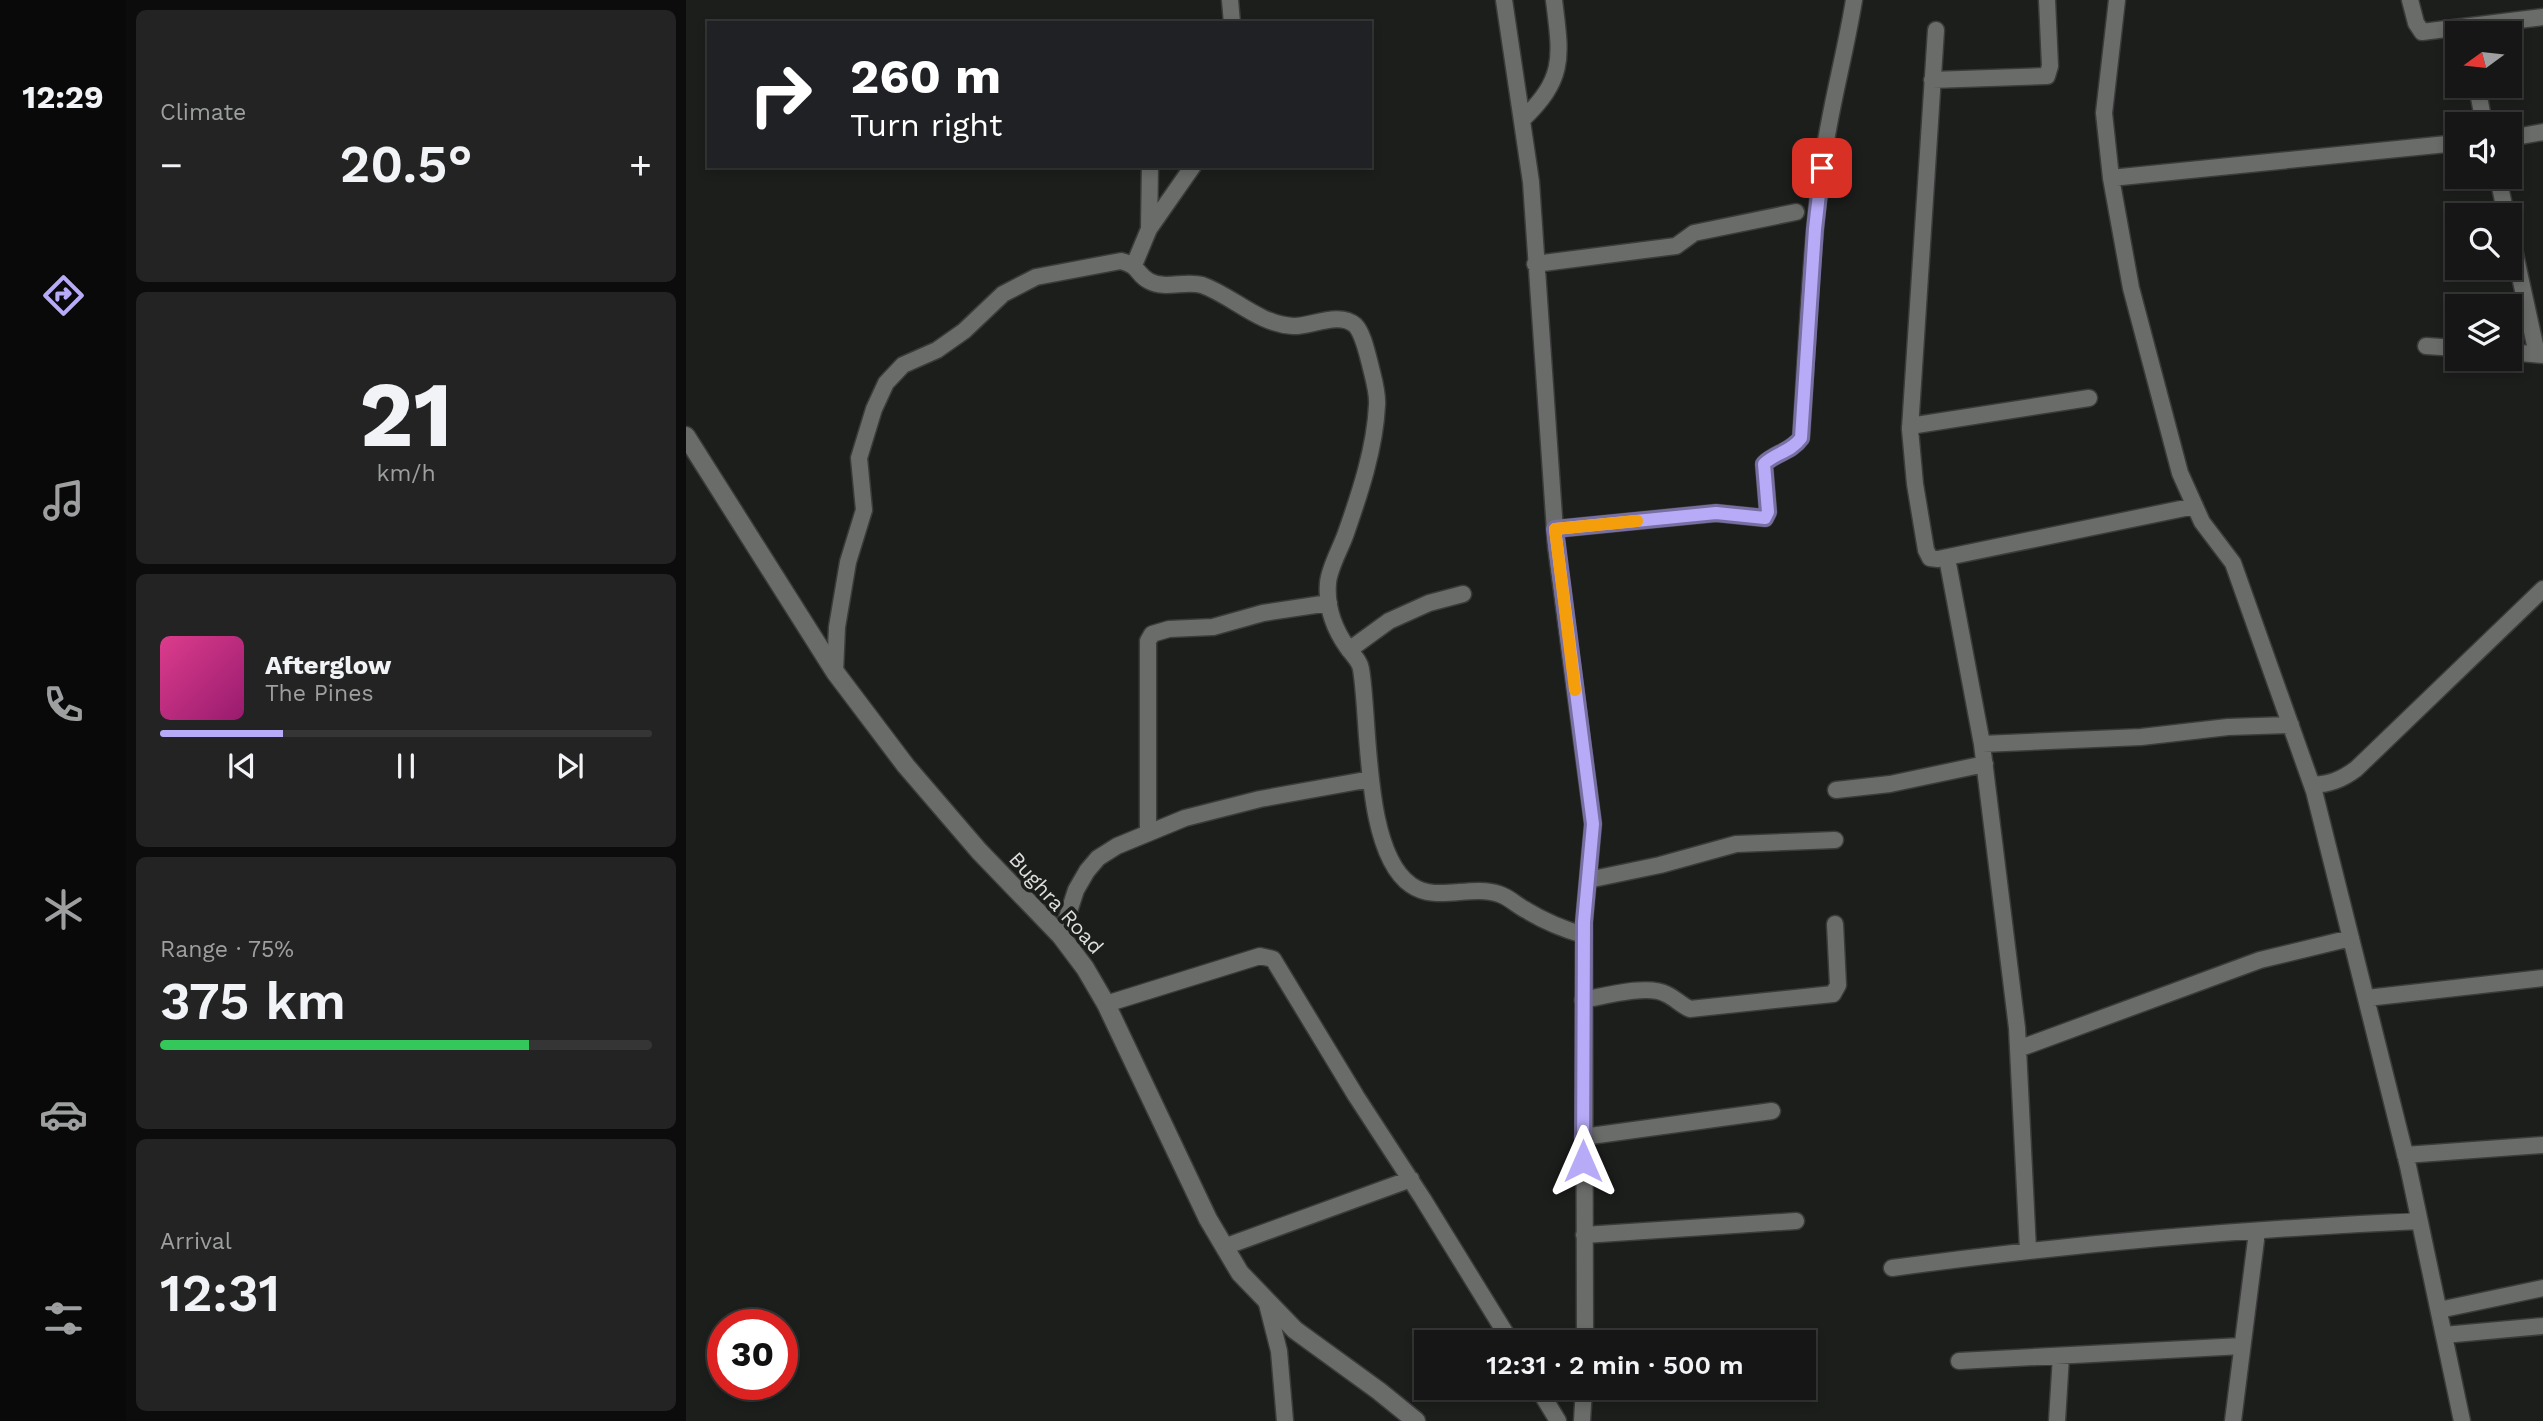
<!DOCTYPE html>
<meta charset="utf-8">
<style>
:root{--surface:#151615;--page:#222322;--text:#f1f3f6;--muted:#9d9fa0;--line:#343534;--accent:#b7abf8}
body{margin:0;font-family:"Work Sans",sans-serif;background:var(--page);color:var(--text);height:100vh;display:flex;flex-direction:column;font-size:26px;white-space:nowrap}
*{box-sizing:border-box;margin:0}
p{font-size:23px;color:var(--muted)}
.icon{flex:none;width:38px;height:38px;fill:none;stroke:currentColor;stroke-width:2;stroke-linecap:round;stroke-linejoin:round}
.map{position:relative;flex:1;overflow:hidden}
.side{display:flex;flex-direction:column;gap:10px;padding:10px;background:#0c0c0c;width:560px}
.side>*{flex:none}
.top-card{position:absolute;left:21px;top:21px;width:665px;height:147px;border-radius:0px;box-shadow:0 4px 10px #0003,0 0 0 2px var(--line);background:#202124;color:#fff;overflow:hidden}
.needle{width:46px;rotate:255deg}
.controls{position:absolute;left:1759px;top:21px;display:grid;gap:14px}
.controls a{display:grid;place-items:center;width:77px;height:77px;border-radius:0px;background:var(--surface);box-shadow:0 4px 10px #0003,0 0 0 2px var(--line);font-size:35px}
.speed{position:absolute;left:21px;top:1309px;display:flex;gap:14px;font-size:35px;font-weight:700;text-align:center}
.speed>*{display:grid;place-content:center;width:91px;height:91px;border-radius:50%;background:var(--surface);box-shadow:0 4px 10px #0003,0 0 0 2px var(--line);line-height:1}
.speed .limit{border:10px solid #d22;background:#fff;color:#111}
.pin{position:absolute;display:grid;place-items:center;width:60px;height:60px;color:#fff;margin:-30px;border-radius:14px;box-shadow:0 4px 10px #0006}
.me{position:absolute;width:77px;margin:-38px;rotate:0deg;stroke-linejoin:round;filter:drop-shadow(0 0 5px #0008)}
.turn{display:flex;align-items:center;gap:24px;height:147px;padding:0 28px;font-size:32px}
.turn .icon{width:91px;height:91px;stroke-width:2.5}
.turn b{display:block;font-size:49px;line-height:60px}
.big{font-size:52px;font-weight:600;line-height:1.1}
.side .tile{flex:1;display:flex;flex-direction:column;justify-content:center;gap:10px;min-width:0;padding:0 24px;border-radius:10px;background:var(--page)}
.side .dial{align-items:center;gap:0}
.dial b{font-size:91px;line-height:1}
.song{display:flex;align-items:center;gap:21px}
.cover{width:84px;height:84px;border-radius:10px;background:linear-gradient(135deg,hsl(330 70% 55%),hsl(320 70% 35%))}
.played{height:7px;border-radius:4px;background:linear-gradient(90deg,var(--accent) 25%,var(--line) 25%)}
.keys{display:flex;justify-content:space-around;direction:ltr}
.heat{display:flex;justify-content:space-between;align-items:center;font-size:38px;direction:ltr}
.charge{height:10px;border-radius:5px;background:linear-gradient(90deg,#34c759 75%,var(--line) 0)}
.trip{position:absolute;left:728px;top:1330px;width:402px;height:70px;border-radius:0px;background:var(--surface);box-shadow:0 4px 10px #0003,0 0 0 2px var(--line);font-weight:600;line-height:70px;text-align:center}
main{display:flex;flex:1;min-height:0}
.tab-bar{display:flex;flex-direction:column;width:126px;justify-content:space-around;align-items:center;background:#080908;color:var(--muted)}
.tab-bar .icon{width:49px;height:49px}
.tab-bar .selected{color:var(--accent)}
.tab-bar b{font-size:32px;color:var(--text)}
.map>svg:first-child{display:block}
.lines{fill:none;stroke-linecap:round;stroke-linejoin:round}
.street-casing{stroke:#3a3b3a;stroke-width:19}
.secondary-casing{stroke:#3a3b3a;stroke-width:21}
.street{stroke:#6a6c6a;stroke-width:16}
.secondary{stroke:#6a6c6a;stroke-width:18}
.route-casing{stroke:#776fa1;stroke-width:18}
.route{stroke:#b7abf8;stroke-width:12}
.slow{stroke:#f59e0b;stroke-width:12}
.labels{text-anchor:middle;stroke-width:7;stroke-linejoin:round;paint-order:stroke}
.street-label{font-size:21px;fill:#dddedd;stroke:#1c1e1c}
</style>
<main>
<nav class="tab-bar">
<b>12:29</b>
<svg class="icon selected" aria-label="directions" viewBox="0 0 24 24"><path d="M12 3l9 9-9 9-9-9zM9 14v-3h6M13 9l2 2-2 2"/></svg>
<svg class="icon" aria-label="music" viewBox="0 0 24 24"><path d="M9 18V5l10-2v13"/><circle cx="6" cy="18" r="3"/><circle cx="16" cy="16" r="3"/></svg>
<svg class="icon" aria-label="phone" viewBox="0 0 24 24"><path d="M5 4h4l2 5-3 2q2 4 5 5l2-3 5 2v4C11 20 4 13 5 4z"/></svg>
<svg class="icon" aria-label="climate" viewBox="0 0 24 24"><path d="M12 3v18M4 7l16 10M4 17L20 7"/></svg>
<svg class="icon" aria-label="car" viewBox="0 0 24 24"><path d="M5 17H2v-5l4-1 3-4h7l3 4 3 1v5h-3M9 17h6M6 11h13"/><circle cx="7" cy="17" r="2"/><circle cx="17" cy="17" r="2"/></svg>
<svg class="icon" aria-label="filters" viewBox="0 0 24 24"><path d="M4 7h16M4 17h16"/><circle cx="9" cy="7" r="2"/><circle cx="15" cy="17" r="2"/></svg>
</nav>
<section class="side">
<div class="tile"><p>Climate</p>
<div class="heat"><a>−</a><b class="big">20.5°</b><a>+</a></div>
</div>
<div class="tile dial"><b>21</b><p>km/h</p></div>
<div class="tile">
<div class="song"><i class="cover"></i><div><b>Afterglow</b><p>The Pines</p></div></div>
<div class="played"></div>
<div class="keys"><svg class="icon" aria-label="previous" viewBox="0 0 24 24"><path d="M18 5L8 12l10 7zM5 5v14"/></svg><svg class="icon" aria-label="pause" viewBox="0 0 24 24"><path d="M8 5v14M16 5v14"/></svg><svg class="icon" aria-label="next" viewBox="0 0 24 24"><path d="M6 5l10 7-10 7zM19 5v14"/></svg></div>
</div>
<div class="tile"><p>Range · 75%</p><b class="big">375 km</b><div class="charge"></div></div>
<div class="tile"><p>Arrival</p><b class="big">12:31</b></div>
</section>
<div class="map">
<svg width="1857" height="1421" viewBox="0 0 1857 1421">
<rect width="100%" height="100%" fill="#1c1e1c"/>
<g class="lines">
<defs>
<path id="street" d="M 544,0 L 546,23
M 818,0 L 845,182 L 870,546 L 907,824 L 898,922 L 899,1342
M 1431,0 L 1418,113 L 1425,178 L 1445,288 L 1494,473 L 1516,522 L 1547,563 L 1628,791 L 1722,1166 L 1776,1421
M 1724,0 L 1730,23 L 1736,32 L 1857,17
M 1250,30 L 1224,429 L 1229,484 L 1240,550 L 1244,558 L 1252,559 L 1509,506
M 1246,80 L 1361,76 L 1364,66 L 1361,0
M 1791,86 L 1798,124
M 836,120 C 880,78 875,57 868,0
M 1824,138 L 1857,132
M 1812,177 L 1820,215
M 1425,178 L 1771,143
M 463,229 L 464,166
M 1824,231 L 1851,354
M 849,264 L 990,246 L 1008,233 L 1110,212
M 448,265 L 463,229 L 507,166
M 1740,346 L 1771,348
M 1824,352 L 1857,355
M 1224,426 L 1403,398
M 869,529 L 1030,513 L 1079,518 L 1082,512 L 1078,464 C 1089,453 1105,452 1115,438 C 1121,348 1124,257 1136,167 C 1143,111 1159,56 1168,0
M 1261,558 L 1296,744 L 1331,1028 L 1342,1250
M 663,650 L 703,621 L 743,603 L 777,594
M 149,672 L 151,627 L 162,562 L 178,510 L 173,458 L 188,409 L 200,383 L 217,365 L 251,350 L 278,331 L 317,294 L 350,277 L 435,261 C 454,266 450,274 463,281 C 479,290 499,280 516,285 C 547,296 572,324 607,326 C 624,327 653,311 669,325 C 677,333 681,353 684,364 C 687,377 692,392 691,405 C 689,448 674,493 660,533 C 655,548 643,568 642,583 C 640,607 647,627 661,647 C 666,654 674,661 675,669 C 684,722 677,852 725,885 C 750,903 785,884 813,894 C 823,897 830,905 840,910 C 858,921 877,929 898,935
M 1296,744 L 1455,737 L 1542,727 L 1605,725
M 1626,785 C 1644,784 1655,780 1670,769 L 1857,589
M 1150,790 L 1204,784 L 1299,764
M 462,832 L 462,641 L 466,634 L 483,629 L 527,627 L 577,613 L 643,603
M 902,880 L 974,865 L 1050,844 L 1149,840
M 375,936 L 390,890 L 401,871 L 412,858 L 431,846 L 499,818 L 574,799 L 685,779
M 1681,998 L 1857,978
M 897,1000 C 918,996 962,984 980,994 C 989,998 995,1005 1004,1009 L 1147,994 L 1152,985 L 1149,924
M 420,1004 L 574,956 L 587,959 L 670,1096 L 737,1199 L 825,1342
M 1332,1049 L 1574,960 L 1665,938
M 897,1137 L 1086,1111
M 1719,1155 L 1857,1145
M 898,1235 L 1110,1221
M 538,1247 L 725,1179
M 1206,1268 C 1381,1244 1557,1229 1733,1221
M 580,1300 L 593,1351 L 599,1421
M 1753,1310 L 1857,1288
M 1758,1335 L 1857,1326
M 1273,1361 L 1556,1346
M 852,1388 L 872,1421
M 896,1421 L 898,1388
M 1371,1421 L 1375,1356
M 1547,1421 L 1571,1232"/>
<path id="secondary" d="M 0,436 L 149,672 L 220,766 L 293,851 L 375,936 L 399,968 L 420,1004 L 522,1219 L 554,1273 L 609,1330 L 693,1391 L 730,1421"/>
</defs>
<use href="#street" class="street-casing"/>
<use href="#secondary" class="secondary-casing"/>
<use href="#street" class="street"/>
<use href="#secondary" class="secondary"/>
</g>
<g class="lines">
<defs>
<path id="route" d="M 897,1161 L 898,922 L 907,824 L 869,529 L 1030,513 L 1079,518 L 1082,512 L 1078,464 C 1089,453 1105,452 1115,438 L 1129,229 L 1136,168"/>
</defs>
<use href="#route" class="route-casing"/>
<use href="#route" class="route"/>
<path class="slow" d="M 889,690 L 869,529 L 951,521"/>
</g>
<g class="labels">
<g class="street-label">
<text transform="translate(370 903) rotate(48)" y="7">Bughra Road</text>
</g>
</g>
</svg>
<div class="controls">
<a><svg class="needle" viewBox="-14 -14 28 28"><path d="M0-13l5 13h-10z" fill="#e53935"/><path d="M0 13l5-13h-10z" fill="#9d9fa0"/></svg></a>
<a><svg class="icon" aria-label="sound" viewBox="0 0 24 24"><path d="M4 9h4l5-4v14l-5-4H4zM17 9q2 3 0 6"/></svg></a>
<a><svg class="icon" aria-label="search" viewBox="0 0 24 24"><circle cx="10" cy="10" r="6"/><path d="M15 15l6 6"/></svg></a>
<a><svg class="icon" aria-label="layers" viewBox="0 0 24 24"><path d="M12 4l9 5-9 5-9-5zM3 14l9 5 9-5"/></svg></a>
</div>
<div class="speed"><div class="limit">30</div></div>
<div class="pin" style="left:1136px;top:168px;background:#d93025"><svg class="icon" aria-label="arrive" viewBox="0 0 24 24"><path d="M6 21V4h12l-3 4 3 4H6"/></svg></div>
<svg class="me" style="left:897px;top:1161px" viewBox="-20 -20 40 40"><path d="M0-17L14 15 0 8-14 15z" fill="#b7abf8" stroke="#fff" stroke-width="4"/></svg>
<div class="trip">12:31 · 2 min · 500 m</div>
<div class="top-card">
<div class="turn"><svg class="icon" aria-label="right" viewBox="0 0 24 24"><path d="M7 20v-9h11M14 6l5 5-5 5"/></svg><div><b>260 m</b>Turn right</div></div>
</div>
</div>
</main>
